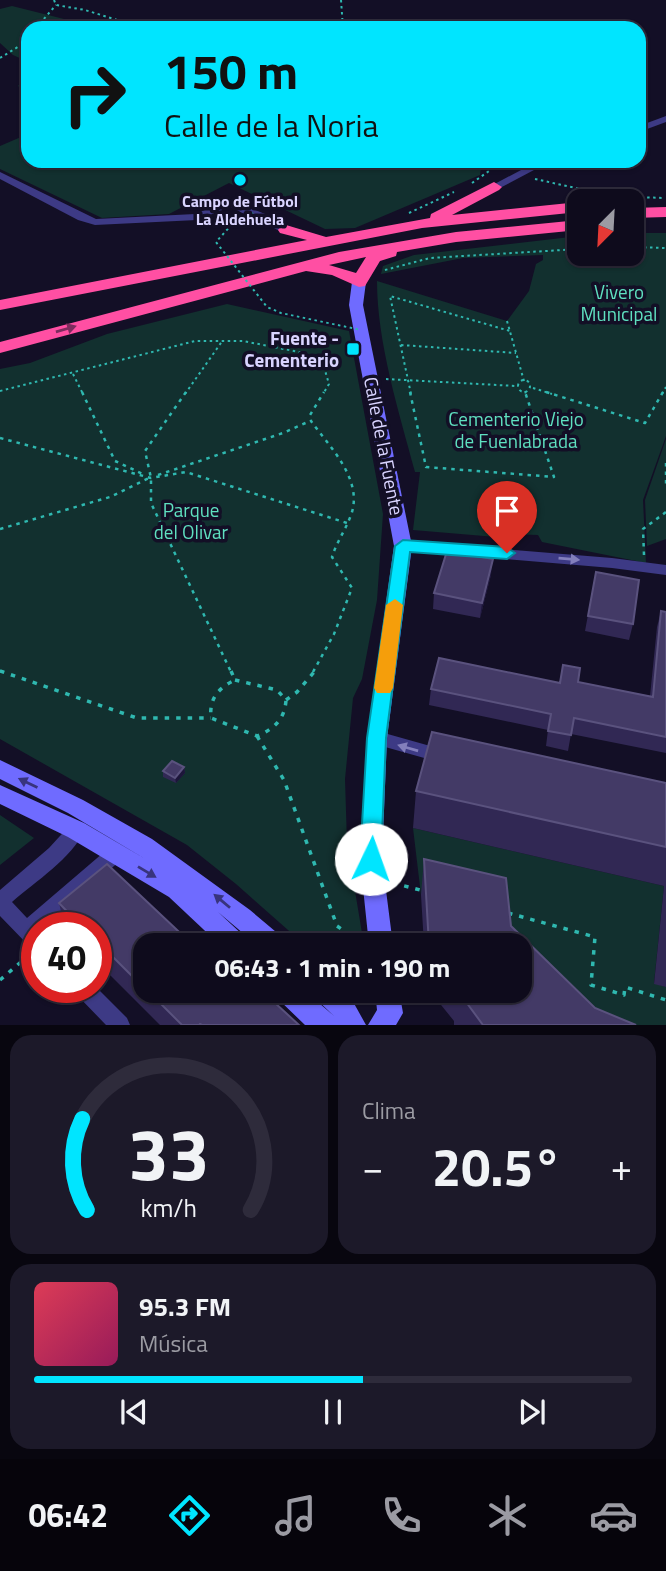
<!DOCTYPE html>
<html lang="es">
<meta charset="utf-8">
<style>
:root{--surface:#0e0b1c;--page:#1c1929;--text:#f1f3f6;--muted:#9b9ba3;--line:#2e2b3b;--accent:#00e5ff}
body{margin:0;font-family:"Titillium Web",sans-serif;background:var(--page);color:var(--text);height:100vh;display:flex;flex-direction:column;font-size:26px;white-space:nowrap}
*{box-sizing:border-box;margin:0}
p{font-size:23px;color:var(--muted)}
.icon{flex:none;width:38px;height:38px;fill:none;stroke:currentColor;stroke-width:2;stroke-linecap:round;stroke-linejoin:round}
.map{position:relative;height:1025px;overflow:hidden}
.drawer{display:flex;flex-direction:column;gap:10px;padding:10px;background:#08060f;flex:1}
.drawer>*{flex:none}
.top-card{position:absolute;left:21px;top:21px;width:625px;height:147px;border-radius:21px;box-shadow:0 2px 5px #0004,0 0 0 2px var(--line);background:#00e5ff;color:#111;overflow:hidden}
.needle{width:46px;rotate:204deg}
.buttons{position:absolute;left:567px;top:189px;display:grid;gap:14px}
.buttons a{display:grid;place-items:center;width:77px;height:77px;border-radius:14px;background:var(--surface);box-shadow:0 2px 5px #0004,0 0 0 2px var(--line);font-size:35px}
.speed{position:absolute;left:21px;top:912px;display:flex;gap:14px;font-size:35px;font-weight:700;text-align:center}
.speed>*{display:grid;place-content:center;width:91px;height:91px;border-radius:50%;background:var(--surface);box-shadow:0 2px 5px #0004,0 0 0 2px var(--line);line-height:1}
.speed .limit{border:10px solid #d22;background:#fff;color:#111}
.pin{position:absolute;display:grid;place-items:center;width:60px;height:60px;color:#fff;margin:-72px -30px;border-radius:50% 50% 50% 0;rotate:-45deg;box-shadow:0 0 7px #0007}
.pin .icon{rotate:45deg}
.me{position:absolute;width:77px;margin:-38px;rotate:3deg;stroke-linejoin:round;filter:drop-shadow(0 0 5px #0008)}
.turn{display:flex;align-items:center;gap:24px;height:147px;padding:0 28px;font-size:32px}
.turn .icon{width:91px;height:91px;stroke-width:2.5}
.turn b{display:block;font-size:49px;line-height:60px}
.big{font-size:52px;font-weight:700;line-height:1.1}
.drawer .tile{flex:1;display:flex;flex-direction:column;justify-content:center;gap:10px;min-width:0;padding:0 24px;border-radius:21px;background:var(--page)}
.drawer .dial{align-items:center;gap:0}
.dial svg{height:182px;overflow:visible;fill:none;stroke:var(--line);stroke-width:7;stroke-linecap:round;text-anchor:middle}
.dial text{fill:var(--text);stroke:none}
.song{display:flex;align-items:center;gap:21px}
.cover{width:84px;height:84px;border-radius:10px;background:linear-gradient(135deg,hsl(350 70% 55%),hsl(330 70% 35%))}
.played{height:7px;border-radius:4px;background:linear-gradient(90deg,var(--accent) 55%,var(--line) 55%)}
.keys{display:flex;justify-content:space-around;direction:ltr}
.heat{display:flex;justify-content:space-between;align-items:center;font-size:38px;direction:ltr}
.drawer .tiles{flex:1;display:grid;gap:10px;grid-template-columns:1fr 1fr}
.tile:last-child{grid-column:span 2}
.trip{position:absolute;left:133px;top:933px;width:399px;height:70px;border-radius:21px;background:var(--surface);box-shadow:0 2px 5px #0004,0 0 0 2px var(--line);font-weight:700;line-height:70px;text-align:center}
.tabs{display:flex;height:112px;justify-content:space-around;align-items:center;background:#06040b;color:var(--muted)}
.tabs .icon{width:49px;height:49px}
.tabs .selected{color:var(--accent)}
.tabs b{font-size:32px;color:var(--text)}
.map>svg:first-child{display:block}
.green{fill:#12302f}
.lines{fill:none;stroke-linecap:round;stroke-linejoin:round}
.path-far2{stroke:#2fb8b0;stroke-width:2;stroke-dasharray:2.5 3.5;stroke-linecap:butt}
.path-far1{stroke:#2fb8b0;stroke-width:2.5;stroke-dasharray:3.5 5;stroke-linecap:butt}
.path{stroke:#2fb8b0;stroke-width:3.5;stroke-dasharray:4.5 7;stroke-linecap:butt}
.street{fill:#3d3a85;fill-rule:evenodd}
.secondary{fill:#6f6bff;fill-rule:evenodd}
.highway{fill:#ff4fa3;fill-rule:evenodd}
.path-bridge{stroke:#2fb8b0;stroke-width:2;stroke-dasharray:2.5 3.5;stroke-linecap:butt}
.wall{fill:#312854}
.shaded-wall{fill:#1d163a}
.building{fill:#433a66;stroke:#5a527e;stroke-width:2}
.oneway{fill:#7d2c5e}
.oneway2{fill:#837fbc}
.oneway3{fill:#38347d}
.route{fill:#00e5ff;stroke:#0095a6;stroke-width:2}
.slow{fill:#f59e0b}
.poi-dot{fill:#00e5ff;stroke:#130f26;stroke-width:2.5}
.labels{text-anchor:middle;stroke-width:7;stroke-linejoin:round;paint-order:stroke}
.far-poi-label{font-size:16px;font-weight:bold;fill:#d9d4ff;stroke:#130f26}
.park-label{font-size:19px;fill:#5fe0c0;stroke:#130f26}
.poi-label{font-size:19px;font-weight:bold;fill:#d9d4ff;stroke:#130f26;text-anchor:end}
.street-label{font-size:19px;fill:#d9d4ff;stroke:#130f26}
</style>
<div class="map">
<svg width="666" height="1025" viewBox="0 0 666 1025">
<rect width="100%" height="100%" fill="#130f26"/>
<path class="green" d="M 12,6 L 72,21 L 87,28 L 28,28 L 28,93 L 18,86 L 27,75 L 26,61 L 13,55 L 0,43 L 0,9 Z
M 28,134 L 28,161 L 473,161 L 481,167 L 480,175 L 355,228 L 325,229 L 229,183 L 169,214 L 102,218 L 0,169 L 0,146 Z
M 632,233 L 666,233 L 666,436 L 643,500 L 646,563 L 542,542 L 538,535 L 511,534 L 508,538 L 413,530 L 420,472 L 415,472 C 399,412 377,343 377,281 L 507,321 L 529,291 L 536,264 L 543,260 L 543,255 L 463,258 L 381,274 L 383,266 L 414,255 L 579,236 L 579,254 L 632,254 Z
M 227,304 L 349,331 L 383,514 L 377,600 L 362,679 L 353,698 L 345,779 L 347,843 L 364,945 L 305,945 L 236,884 L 187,845 L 0,739 L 0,369 L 30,363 L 107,334 Z
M 666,439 L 666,539 L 647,546 L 645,500 Z
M 0,815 L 34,838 L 0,865 Z
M 413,828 L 664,886 L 654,983 L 666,987 L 666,1025 L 596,1025 L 520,945 L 500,914 L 421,895 Z"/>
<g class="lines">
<path class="path-far2" d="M 54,0 L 56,5 L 85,10 L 143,28
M 341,0 L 343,28
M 36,28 L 56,5
M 0,58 L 21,45 L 28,37
M 484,161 L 505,170
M 535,179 L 612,196 L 663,198
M 472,183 L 499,164
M 409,213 L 454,192
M 632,247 L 666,248
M 385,270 L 430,258 L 579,249
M 507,321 L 524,381
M 401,345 L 516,353
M 73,374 L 83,394
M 386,379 L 516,386
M518 386a6 6 0 1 1 12 0a6 6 0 1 1-12 0Z
M 533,388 L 552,394
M 0,391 L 195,341 L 243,341 L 309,354 L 324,367 L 329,384 L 323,394
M 525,391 L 526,394
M 185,394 L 223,340
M 411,394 L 390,296 L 510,331
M 662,394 L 666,387"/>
<path class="path-far1" d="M 82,392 L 115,461 L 145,475
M 186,392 L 145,451 L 151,478 L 151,503 L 231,672
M 410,392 L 426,467 L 554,477 L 525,392
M 546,392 L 645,423 L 663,392
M 0,438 L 151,478 L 186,472 L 347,523
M 666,463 L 666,484
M 158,475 L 283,433 L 310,421
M 0,529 L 110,497 L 149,478
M 644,555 L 643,529 L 666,512
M 0,671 L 4,672
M 313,672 L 334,634 L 352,588 L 332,557 C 337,541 347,528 352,512 C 362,478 329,446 311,421 L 310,415 L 324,392"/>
<path class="path" d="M 0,671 L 137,718 L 211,718
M 231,671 L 235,680
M 235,680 L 277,690 L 286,700 C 285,719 274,729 257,736 L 211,718 C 209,699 218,688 235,680 Z
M 286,700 L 297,692 L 315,671
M 257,736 L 284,780 L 337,926 L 360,942
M 393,883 L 424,891
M 508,913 L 595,937 L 591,985 L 624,995 L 625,987 L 666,1000
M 0,980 L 29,955"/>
<path class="street" d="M 666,116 L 666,122 L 639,132 L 639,126 Z
M 538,161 L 551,161 L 498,189 L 489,187 Z
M 0,172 L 96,219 L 195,214 L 230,200 L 265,214 L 291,230 L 290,232 L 282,232 L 230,207 L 197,220 L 95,225 L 78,220 L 0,179 Z
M 403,541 L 612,558 L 666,565 L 666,575 L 612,568 L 398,550 L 396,546 L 398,542 Z
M 377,731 L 448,751 L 450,756 L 448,761 L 442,763 L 371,743 L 369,738 L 371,733 Z
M 76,822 L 82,825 L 85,830 C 71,859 36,881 12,902 L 27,918 L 110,847 L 116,845 L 122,847 L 125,853 L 122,859 L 43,928 L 37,928 L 37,950 L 30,947 L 0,916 L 0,890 L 49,848 L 70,825 Z
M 73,987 L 96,987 L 127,1018 L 130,1025 L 106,1025 L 76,994 Z"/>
<path class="secondary" d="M 359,278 L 366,282 L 363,305 L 412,546 L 387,738 L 382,859 L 393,945 L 369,945 L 360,859 L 367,738 L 394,546 L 349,305 L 352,282 Z
M 0,760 L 83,800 L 152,839 L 250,910 L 282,937 L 286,945 L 257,945 L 218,912 L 245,937 L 249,945 L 220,945 L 169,897 L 68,837 L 0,804 L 0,785 L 84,823 L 147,860 L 68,813 L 0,779 Z
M 274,990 L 304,990 L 334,1016 L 315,998 L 312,990 L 343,990 L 351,998 L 366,1025 L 305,1025 L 277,998 Z
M 375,990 L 399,990 L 403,1013 L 396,1025 L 368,1025 L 377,1010 Z"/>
<path class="highway" d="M 494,182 L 502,187 L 499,190 L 452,215 L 579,202 L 579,212 L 422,228 L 0,310 L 0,300 L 307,240 L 280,233 L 278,230 L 280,227 L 286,225 L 326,237 L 430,218 L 431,214 Z
M 666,207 L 666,217 L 632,218 L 632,208 Z
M 579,220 L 579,230 L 456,242 L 397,252 L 396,256 L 380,261 L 365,286 L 359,287 L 332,275 L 306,271 L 0,353 L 0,342 L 339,252 L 456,232 ZM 366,257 L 356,273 L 329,265 Z"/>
<path class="path-bridge" d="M 253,213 L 234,222 L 216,242 L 267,307 L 281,313 L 361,330"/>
</g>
<path class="wall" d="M 596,572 L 633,624 L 629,640 L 585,631 Z
M 491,575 L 480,618 L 433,609 L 434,593 Z
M 661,611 L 666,612 L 666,753 L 571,734 L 568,751 L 546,746 L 548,730 L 429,705 L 431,689 L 578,682 L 650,696 L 657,627 Z
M 184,767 L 185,773 L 176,783 L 163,777 L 163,771 Z
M 666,783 L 666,987 L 654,984 L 664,886 L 413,828 L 416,791 Z
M 424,859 L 511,926 L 595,1008 L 636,1025 L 454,1025 L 454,1021 L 429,990 L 520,990 L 520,945 L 424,945 L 421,895 Z
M 59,903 L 145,945 L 145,990 L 261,990 L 299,1025 L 160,1025 L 96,961 L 96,928 L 65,928 Z"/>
<path class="shaded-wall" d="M 493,559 L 491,575 L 480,618 L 482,603 Z
M 184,767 L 185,773 L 176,783 L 175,778 Z"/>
<path class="building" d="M 447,551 L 493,559 L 482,603 L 434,593 Z
M 596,572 L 639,580 L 633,624 L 588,616 Z
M 661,611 L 666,612 L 666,737 L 574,718 L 571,735 L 548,731 L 551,714 L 431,689 L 439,658 L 560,683 L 563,665 L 580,668 L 578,682 L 653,697 Z
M 432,732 L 666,783 L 666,847 L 416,791 Z
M 172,761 L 184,767 L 175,778 L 163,771 Z
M 424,859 L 506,878 L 511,926 L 595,1008 L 636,1025 L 483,1025 L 458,991 L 520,990 L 520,945 L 429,945 Z
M 107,864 L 193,945 L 145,945 L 145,989 L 96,940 L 96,928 L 83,928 L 59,903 Z
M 147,990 L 261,990 L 299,1025 L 202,1025 L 200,1024 L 199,1025 L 182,1025 Z"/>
<defs><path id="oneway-solid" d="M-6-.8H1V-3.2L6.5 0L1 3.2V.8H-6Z" transform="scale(1.75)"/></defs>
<use class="oneway" href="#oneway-solid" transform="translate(66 329) rotate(-16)"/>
<g class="oneway2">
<use href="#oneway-solid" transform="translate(569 559) rotate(5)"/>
<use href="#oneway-solid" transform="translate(408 748) rotate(-164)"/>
</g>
<g class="oneway3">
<use href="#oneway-solid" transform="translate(28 783) rotate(-154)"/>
<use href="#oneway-solid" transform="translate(147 872) rotate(31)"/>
<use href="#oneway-solid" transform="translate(222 901) rotate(-140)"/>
</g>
<path class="route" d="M 403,540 L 507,547 L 515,553 L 507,559 L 410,552 L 386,738 L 381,859 L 378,865 L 371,868 L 364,865 L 360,859 L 367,738 L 395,546 Z"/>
<path class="slow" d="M 395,599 L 403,605 L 393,688 L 390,693 L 377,693 L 374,688 L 386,605 Z"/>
<g class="poi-dot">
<circle cx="240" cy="180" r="7"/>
<rect x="346" y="342" width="14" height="14" rx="3.5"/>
</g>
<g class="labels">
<g class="far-poi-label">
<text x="240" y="207">Campo de Fútbol<tspan x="240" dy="18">La Aldehuela</tspan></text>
</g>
<g class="park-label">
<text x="619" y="299">Vivero<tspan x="619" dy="22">Municipal</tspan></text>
<text x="516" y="426">Cementerio Viejo<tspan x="516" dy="22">de Fuenlabrada</tspan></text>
<text x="191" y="517">Parque<tspan x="191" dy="22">del Olivar</tspan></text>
</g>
<g class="poi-label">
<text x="339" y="345">Fuente -<tspan x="339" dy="22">Cementerio</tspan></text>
</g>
<g class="street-label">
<text transform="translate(384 446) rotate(79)" y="7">Calle de la Fuente</text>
</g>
</g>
</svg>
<div class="buttons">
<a><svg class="needle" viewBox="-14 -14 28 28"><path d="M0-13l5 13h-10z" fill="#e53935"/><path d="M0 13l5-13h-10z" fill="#9b9ba3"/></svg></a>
</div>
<div class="speed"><div class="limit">40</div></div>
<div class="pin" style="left:507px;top:553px;background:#d93025"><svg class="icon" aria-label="arrive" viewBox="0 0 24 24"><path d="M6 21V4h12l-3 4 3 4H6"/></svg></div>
<svg class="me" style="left:371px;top:859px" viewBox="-20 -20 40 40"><circle r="19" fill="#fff"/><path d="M0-13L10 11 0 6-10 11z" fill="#00e5ff"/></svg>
<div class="trip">06:43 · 1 min · 190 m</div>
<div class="top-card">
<div class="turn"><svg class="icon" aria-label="right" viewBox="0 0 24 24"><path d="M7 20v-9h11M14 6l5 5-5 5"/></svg><div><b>150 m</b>Calle de la Noria</div></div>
</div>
</div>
<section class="drawer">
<div class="tiles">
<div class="tile dial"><svg viewBox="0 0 100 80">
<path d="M14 69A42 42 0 1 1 86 69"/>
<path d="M14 69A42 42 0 0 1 12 29" stroke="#00e5ff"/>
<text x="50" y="56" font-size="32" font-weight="700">33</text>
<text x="50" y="72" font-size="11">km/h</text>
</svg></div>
<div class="tile"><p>Clima</p>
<div class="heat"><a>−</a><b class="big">20.5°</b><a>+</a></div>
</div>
<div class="tile">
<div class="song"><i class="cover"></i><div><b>95.3 FM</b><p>Música</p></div></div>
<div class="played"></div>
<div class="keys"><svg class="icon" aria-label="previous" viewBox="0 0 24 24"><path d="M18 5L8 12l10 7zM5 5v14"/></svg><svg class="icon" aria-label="pause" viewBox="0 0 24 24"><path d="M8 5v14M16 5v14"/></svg><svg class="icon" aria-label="next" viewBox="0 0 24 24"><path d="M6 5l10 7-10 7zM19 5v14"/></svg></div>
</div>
</div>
</section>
<nav class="tabs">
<b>06:42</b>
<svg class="icon selected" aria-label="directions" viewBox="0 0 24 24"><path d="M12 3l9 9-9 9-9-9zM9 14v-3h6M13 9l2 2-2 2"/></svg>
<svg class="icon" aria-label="music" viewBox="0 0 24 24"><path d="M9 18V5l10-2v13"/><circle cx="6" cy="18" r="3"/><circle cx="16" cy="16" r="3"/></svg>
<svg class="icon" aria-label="phone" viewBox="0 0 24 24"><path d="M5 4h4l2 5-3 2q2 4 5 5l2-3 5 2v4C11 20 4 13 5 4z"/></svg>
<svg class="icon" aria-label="climate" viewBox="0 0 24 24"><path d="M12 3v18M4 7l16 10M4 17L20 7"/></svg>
<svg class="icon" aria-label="car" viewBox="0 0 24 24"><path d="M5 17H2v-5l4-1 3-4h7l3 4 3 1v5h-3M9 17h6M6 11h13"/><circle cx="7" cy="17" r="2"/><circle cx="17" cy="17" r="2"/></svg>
</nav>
